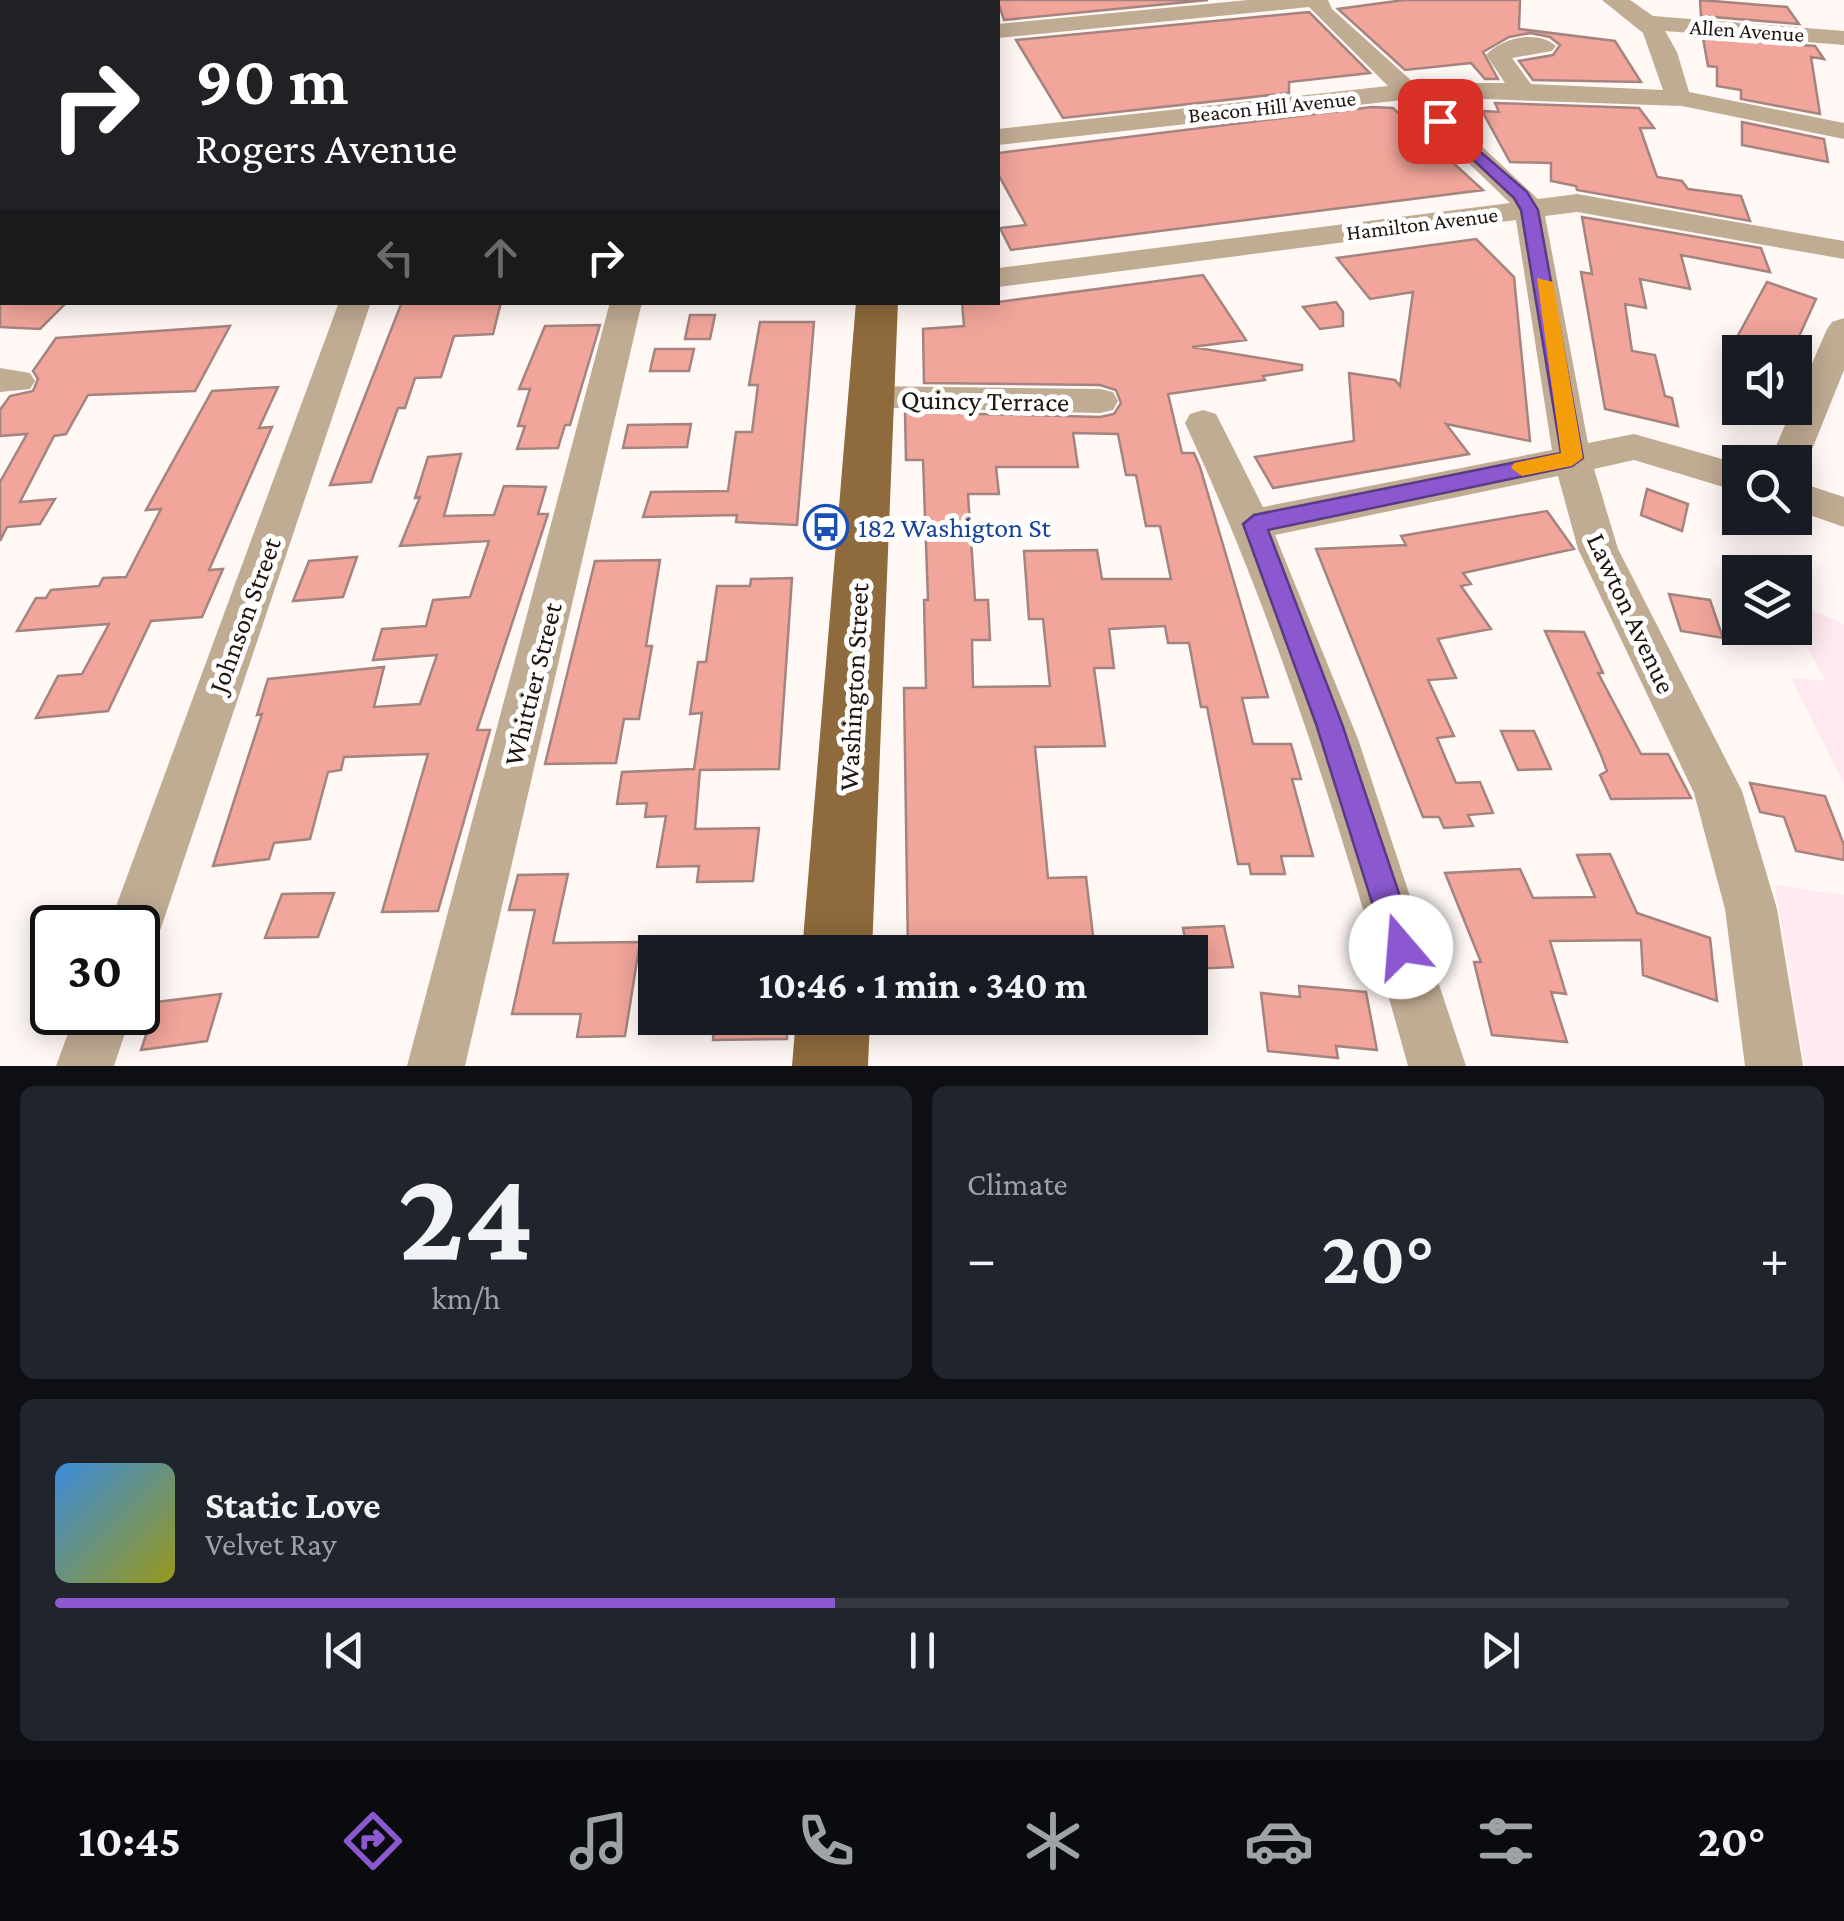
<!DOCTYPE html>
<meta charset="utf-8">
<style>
:root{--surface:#171b24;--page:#20242c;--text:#f1f3f6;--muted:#9ea1a6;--line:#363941;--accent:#8b58d0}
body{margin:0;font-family:"Crimson Pro",serif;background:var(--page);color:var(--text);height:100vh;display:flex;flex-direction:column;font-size:38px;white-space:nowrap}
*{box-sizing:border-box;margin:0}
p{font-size:32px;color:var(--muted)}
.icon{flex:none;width:55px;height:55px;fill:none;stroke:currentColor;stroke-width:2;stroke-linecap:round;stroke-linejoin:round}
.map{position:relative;height:1066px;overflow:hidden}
.panel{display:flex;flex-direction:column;gap:20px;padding:20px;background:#0d0f14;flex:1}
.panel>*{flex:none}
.guide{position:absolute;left:0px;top:0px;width:1000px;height:305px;box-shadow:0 5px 25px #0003;background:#202124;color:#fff;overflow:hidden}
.fabs{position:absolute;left:1722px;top:335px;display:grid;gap:20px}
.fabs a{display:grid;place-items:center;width:90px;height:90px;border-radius:0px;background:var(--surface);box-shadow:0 5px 25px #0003;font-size:50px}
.speed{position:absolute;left:30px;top:905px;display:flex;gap:20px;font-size:50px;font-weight:700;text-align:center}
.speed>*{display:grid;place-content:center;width:130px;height:130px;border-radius:50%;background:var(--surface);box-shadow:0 5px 25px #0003;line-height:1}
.speed .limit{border:5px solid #111;border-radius:15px;background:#fff;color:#111}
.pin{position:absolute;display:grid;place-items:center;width:85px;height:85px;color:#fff;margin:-42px;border-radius:20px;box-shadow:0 5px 15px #0006}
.me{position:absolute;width:110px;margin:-55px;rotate:342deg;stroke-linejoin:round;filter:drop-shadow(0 0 8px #0008)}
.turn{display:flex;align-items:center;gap:35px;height:210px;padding:0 30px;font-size:45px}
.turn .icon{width:130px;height:130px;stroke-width:2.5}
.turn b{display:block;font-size:70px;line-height:85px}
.lanes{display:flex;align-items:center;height:95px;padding:0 30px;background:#0003;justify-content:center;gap:50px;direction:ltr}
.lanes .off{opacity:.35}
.big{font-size:75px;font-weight:700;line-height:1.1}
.panel .card{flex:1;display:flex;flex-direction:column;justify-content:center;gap:15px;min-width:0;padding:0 35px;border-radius:15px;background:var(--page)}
.panel .dial{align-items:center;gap:0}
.dial b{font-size:130px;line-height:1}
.song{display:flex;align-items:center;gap:30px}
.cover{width:120px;height:120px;border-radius:15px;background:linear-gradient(135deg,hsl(210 70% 55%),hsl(60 70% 35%))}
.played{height:10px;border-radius:5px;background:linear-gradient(90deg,var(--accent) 45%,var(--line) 45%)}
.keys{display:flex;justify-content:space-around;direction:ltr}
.heat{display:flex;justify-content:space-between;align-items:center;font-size:55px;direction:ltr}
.panel .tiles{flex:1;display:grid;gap:20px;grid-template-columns:1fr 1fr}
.card:last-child{grid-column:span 2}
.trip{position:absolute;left:638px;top:935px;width:570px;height:100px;border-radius:0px;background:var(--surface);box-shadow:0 5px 25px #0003;font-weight:700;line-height:100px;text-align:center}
.menu{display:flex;height:160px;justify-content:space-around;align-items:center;background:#090b0e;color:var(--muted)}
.menu .icon{width:70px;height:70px}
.menu .selected{color:var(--accent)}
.menu b{font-size:45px;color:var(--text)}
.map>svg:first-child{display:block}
.education{fill:#feeaf0}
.building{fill:#f1a59b;stroke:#a5847f;stroke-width:2.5;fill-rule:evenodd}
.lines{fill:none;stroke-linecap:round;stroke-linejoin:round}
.minor{fill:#c0ab93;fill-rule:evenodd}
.major{fill:#8e6a3c;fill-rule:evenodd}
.route{fill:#8b58d0;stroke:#5a3987;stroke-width:2.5}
.slow{fill:#f59e0b}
.labels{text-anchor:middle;stroke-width:10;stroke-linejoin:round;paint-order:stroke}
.far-street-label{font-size:22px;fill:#1f140e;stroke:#fff}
.street-label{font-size:28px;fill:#1f140e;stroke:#fff}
.transit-label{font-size:28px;fill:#164399;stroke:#fff;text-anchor:start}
</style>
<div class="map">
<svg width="1844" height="1066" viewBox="0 0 1844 1066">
<rect width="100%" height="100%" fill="#fff8f5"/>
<path class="education" d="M 1795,602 L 1844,624 L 1844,784 L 1791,678 L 1826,681 L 1795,625 Z
M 1775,885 L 1844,895 L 1844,1066 L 1805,1066 Z"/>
<path class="building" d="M 992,0 L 1208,0 L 1004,20 L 998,2 Z
M 1404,0 L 1520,0 L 1519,29 L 1615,41 L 1641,82 L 1533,80 L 1519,61 L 1553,55 L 1560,45 L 1550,37 L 1530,33 L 1509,37 L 1483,52 L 1498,79 L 1485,79 L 1471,63 L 1405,70 L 1338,9 Z
M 1700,0 L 1787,7 L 1799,24 L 1701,16 Z
M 1309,12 L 1370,73 L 1289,82 L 1289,93 L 1063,118 L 1016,40 Z
M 1703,38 L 1815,46 L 1824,59 L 1811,57 L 1820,114 L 1741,99 L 1741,90 L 1717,86 L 1717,67 L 1708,66 Z
M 1495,103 L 1639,108 L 1654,128 L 1640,128 L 1657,177 L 1682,181 L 1688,189 L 1741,196 L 1750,221 L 1577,190 L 1576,186 L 1551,181 L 1551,163 L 1510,162 L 1482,111 L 1499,112 Z
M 1372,107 L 1393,108 L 1483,190 L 1011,250 L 1000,228 L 1026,225 L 998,174 L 998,153 Z
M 1742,122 L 1824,139 L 1828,162 L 1742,145 Z
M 1582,217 L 1761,248 L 1770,272 L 1681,255 L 1690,289 L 1640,279 L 1646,308 L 1625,304 L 1632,351 L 1655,355 L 1665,396 L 1672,398 L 1678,426 L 1605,409 L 1581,272 L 1592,274 Z
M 1476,239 L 1514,277 L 1530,441 L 1446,424 L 1469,454 L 1273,488 L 1255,457 L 1354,441 L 1349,373 L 1395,380 L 1400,386 L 1413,292 L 1370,299 L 1337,258 Z
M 1203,275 L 1246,340 L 1192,347 L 1302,365 L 1302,370 L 1263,376 L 1265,380 L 1168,394 L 1182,453 L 1194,453 L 1200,467 L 1268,697 L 1242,698 L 1253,744 L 1291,744 L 1301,779 L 1292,779 L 1313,856 L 1281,856 L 1285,874 L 1251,874 L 1249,864 L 1238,864 L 1207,707 L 1201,707 L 1189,643 L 1168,643 L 1165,626 L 1109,629 L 1114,668 L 1094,668 L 1105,746 L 1035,747 L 1048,878 L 1086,877 L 1095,952 L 908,952 L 904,688 L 926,688 L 924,600 L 928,600 L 923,460 L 906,460 L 905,412 L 1100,417 L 1114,414 L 1121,403 L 1116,390 L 1100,385 L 924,383 L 923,329 L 964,326 L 962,302 L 998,302 ZM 1073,433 L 1118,434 L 1126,475 L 1136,475 L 1146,526 L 1160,526 L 1171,579 L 1102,579 L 1097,550 L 1024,551 L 1029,619 L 1043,619 L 1050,686 L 973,687 L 972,640 L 990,640 L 988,600 L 975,600 L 968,494 L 999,494 L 996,467 L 1078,467 Z
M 1767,282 L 1816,299 L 1792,352 L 1729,352 Z
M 0,302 L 67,302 L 40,329 L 0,327 Z
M 402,302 L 501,302 L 493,334 L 454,336 L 441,377 L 415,378 L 405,408 L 398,408 L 371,482 L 330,485 Z
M 1336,302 L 1343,312 L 1343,326 L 1320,329 L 1303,307 Z
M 690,315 L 715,315 L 710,339 L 685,339 Z
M 760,322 L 814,322 L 797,525 L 736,522 L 737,515 L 643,517 L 651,492 L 728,491 L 736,432 L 752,432 L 758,385 L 749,385 Z
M 600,325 L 570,425 L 565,425 L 558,448 L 517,449 L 525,426 L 518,426 L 530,389 L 519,389 L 545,326 Z
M 230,326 L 195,391 L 88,395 L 66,434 L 54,436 L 20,502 L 55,499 L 40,524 L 7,527 L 0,541 L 0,482 L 27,434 L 0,436 L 0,410 L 10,396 L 33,391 L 38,379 L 33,371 L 56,338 Z
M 655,349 L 694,349 L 689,371 L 650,371 Z
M 278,387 L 259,428 L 272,427 L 209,570 L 223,569 L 202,617 L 151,621 L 108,711 L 36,718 L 58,676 L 82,674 L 109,624 L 17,631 L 36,598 L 46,598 L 51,590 L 99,586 L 103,578 L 126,577 L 161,509 L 146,510 L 212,391 Z
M 691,424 L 687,447 L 623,448 L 628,425 Z
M 461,454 L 444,516 L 494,515 L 504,486 L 546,487 L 538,514 L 548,514 L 477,730 L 490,730 L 438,911 L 382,912 L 428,754 L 344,757 L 341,770 L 328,772 L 310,839 L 274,843 L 269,859 L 213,866 L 262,714 L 257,715 L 268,679 L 384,667 L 374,707 L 420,704 L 437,655 L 373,660 L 382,629 L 426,626 L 433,600 L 470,597 L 489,541 L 400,546 L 420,497 L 415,498 L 428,457 Z
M 1647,489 L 1688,504 L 1682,531 L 1641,515 Z
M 1547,511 L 1574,549 L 1463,573 L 1471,584 L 1461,586 L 1491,629 L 1438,639 L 1456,678 L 1428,680 L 1454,736 L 1437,738 L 1456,783 L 1480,782 L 1493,813 L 1468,815 L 1473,826 L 1444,828 L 1439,817 L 1423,817 L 1316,549 L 1406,545 L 1401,536 Z
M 357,557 L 343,597 L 293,601 L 309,561 Z
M 660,560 L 646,646 L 652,646 L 639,719 L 624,719 L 616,763 L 545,764 L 595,561 Z
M 792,578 L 779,769 L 700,770 L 695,829 L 759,828 L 753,881 L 697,882 L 699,866 L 657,867 L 666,816 L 645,817 L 647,803 L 617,804 L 622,772 L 694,769 L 702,713 L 690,714 L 698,662 L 706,662 L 717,586 L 750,586 L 751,579 Z
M 1669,594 L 1710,600 L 1723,638 L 1681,631 Z
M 1545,631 L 1584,632 L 1603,673 L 1598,673 L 1641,754 L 1668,754 L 1691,798 L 1611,799 L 1600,775 L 1607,771 L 1601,755 Z
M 1501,731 L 1534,731 L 1551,769 L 1518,770 Z
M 1750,783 L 1825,796 L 1844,845 L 1844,860 L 1796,851 L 1784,817 L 1760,812 Z
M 1610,854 L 1637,913 L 1710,938 L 1717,1001 L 1643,975 L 1641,940 L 1550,941 L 1566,994 L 1551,992 L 1567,1042 L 1492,1035 L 1474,962 L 1481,962 L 1445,873 L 1520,869 L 1533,898 L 1595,897 L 1577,855 Z
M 568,874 L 553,943 L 640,942 L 625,1036 L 577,1037 L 581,1014 L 512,1014 L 535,910 L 509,910 L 518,875 Z
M 334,893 L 318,937 L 265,938 L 282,894 Z
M 1224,926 L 1233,967 L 1191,969 L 1183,928 Z
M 1299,986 L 1366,992 L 1377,1050 L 1336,1046 L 1338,1058 L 1268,1051 L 1261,993 L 1300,997 Z
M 221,994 L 207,1041 L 141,1050 L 157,1002 Z
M 715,1018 L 787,1018 L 787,1039 L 713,1040 Z"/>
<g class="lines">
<path class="minor" d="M 149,0 L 222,0 L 223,2 L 151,2 Z
M 1248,0 L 1328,0 L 1332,9 L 1414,83 L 1505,83 L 1486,55 C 1501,38 1538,29 1556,46 L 1552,51 L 1512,58 L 1531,84 L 1663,90 L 1643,33 L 1602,0 L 1630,0 L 1653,16 L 1844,31 L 1844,45 L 1665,31 L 1677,52 L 1689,92 L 1844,123 L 1844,139 L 1682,106 L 1429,97 L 1538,199 L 1577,194 L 1844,241 L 1844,259 L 1577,212 L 1545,216 L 1588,443 L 1634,434 L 1740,464 L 1740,492 L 1634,460 L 1594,469 L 1618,549 L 1742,791 L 1777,909 L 1803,1066 L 1745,1066 L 1725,909 L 1694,793 L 1578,549 L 1558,476 L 1275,535 L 1358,739 L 1466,1066 L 1408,1066 C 1347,846 1281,630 1185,423 L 1190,414 L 1203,410 L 1216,414 L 1263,507 L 1552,450 L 1516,220 L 998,287 L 998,268 L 1510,203 L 1403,100 L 998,145 L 998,129 L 1388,86 L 1309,7 L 998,38 L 998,24 Z
M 2,77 L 2,93 L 0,94 L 0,78 Z
M 0,181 L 2,182 L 2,200 L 0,199 Z
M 339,302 L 371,302 L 161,928 L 153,947 L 138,953 L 138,928 L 108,928 Z
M 610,302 L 642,302 L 465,1066 L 407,1066 Z
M 1844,318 L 1844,370 L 1807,462 L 1795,473 L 1795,462 L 1769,462 L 1827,329 L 1832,322 Z
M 0,368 L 30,373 L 35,381 L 30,389 L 0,392 Z
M 870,386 L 1100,389 L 1113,392 L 1118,401 L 1113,410 L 1100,413 L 857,407 L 852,398 L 857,389 Z
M 1795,481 L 1844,497 L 1844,527 L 1795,510 Z
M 76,1012 L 132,1012 L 114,1066 L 56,1066 Z"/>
<path class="major" d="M 886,0 L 916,0 L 916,2 L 887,2 Z
M 856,302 L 898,302 L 872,952 L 802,952 Z
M 796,1018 L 870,1018 L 868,1066 L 792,1066 Z"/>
</g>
<path class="route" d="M 1440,117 L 1527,192 L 1538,210 L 1583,458 L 1572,466 L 1268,530 L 1342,724 L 1417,947 L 1412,958 L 1401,963 L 1390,958 L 1386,947 L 1316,724 L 1243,524 L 1254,515 L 1561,453 L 1521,210 L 1514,198 L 1435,124 L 1433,121 Z"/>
<path class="slow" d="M 1537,278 L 1553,282 L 1583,458 L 1572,466 L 1522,476 L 1511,468 L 1514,463 L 1561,453 Z"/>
<defs>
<symbol id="bus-ring" viewBox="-11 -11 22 22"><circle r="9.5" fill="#fff" stroke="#1a4fb4" stroke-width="1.5"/><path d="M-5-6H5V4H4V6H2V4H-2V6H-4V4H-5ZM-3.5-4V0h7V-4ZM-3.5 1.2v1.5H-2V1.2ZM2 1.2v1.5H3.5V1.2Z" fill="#1a4fb4"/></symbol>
</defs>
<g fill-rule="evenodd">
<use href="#bus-ring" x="801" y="502" width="50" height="50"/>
</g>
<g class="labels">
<g class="far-street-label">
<text transform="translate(1747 30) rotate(4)" y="8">Allen Avenue</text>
<text transform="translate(1272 106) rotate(-6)" y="8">Beacon Hill Avenue</text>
<text transform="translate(1422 223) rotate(-7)" y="8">Hamilton Avenue</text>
</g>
<g class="street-label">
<text transform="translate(985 400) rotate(1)" y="10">Quincy Terrace</text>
<text transform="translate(1632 613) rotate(65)" y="10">Lawton Avenue</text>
<text transform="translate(244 615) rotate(-70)" y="10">Johnson Street</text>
<text transform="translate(532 684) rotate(-76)" y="10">Whittier Street</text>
<text transform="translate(853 687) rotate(-87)" y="10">Washington Street</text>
</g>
<g class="transit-label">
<text x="858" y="537">182 Washigton St</text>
</g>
</g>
</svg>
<div class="fabs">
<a><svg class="icon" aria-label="sound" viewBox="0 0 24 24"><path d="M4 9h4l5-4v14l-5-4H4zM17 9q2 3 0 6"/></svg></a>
<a><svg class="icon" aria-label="search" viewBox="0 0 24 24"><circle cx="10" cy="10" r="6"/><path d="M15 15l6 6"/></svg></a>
<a><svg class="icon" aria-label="layers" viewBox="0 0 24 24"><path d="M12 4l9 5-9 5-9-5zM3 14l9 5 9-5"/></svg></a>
</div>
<div class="speed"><div class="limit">30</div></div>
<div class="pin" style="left:1440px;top:121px;background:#d93025"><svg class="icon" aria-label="arrive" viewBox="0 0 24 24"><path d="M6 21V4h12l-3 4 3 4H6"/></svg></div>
<svg class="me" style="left:1401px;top:947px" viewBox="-20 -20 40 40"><circle r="19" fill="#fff"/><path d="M0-13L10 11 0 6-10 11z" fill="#8b58d0"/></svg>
<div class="trip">10:46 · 1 min · 340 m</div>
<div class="guide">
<div class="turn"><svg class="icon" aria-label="right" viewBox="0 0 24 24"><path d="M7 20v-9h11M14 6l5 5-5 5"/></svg><div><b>90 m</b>Rogers Avenue</div></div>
<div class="lanes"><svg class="icon off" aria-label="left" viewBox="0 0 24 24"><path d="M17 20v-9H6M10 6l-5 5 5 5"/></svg><svg class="icon off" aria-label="ahead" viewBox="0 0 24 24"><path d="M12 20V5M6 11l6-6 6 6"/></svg><svg class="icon" aria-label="right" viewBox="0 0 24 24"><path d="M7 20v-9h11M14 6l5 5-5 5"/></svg></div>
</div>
</div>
<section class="panel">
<div class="tiles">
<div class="card dial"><b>24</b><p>km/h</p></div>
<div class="card"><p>Climate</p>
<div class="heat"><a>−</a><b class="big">20°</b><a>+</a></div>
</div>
<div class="card">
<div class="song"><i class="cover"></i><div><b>Static Love</b><p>Velvet Ray</p></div></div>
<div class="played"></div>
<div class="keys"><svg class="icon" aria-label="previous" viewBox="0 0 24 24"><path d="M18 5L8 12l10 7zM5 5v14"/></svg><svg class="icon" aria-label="pause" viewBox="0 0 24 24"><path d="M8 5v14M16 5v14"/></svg><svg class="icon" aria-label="next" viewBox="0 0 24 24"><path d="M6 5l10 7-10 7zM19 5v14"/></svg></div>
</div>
</div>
</section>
<nav class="menu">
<b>10:45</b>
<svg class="icon selected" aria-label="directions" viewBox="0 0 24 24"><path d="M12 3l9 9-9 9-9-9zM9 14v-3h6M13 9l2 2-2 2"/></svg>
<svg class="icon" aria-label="music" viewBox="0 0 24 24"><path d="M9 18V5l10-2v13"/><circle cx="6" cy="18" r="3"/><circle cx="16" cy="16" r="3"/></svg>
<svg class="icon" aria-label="phone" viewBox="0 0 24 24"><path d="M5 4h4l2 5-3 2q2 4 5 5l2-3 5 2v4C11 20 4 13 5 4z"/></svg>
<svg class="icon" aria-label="climate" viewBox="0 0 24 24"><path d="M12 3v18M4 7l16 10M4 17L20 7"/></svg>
<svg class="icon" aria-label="car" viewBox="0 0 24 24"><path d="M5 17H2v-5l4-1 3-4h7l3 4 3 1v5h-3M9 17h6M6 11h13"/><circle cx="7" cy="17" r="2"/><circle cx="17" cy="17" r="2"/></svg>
<svg class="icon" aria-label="filters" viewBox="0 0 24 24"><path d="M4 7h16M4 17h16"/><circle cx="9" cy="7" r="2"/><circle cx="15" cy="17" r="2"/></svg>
<b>20°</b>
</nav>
